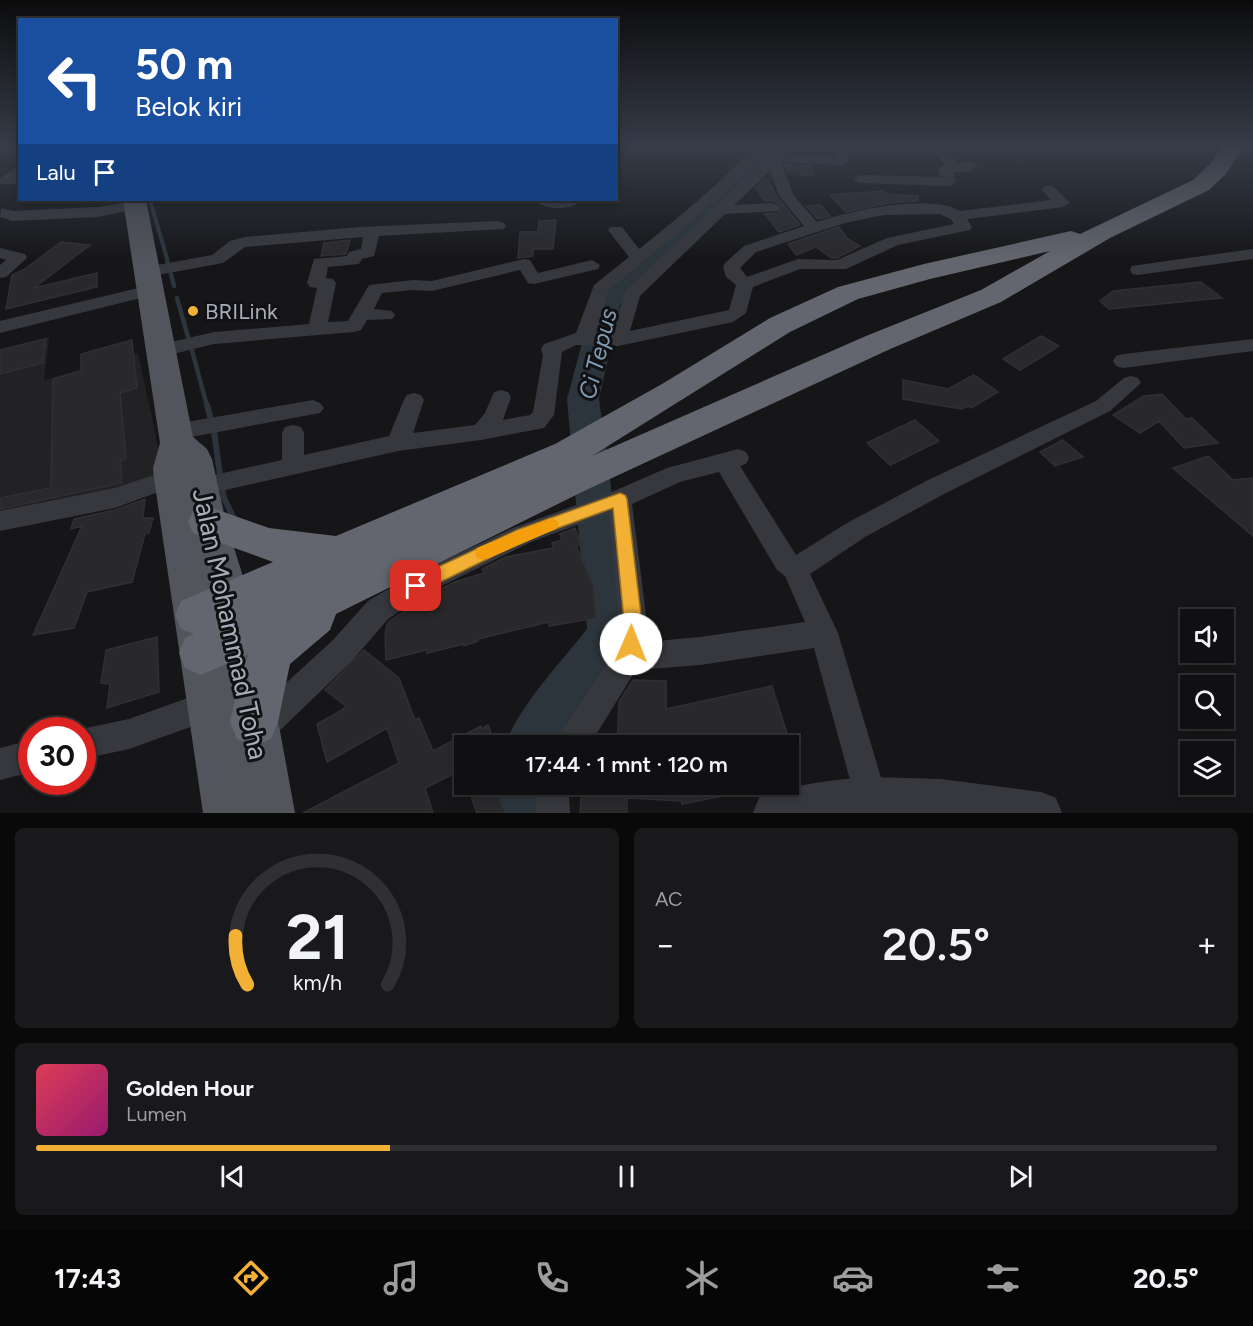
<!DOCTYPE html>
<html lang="id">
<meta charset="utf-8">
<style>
:root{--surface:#101012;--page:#19191b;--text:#f1f3f6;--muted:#9c9d9f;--line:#303032;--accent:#f2b134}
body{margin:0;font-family:Figtree,sans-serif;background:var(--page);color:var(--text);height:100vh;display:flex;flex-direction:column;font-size:22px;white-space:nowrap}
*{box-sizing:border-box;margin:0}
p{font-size:20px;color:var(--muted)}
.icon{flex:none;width:33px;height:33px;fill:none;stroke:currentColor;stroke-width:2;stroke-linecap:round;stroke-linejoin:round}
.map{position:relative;height:813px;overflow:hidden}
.panel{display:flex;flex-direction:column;gap:15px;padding:15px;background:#09090a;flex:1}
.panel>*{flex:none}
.guide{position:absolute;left:18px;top:18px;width:600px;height:183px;border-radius:0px;box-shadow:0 3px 9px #0003,0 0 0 2px var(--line);background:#1a4fa0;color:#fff;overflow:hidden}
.fabs{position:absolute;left:1180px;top:609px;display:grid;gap:12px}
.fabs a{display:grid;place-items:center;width:54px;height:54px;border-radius:0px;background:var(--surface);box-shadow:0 3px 9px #0003,0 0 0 2px var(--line);font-size:30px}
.speed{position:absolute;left:18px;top:717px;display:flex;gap:12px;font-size:30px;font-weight:700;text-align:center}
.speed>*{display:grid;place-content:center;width:78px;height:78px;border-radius:50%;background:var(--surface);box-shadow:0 3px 9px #0003,0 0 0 2px var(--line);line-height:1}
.speed .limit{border:9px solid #d22;background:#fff;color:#111}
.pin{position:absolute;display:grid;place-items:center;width:51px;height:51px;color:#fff;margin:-26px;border-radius:12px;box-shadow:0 3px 9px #0006}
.me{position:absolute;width:66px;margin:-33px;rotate:1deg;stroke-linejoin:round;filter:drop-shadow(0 0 4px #0008)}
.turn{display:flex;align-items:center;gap:21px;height:126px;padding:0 18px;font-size:27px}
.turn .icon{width:78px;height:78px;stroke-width:2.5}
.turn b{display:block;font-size:42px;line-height:51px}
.then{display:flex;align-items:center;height:57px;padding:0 18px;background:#0003;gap:12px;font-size:22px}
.big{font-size:45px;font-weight:600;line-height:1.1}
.panel .tile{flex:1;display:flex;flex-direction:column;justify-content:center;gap:9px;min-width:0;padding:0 21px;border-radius:9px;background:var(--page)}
.panel .dial{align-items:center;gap:0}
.dial svg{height:156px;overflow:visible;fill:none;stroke:var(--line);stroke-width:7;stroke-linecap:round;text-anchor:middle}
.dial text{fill:var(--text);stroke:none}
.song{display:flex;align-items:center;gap:18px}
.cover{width:72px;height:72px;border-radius:9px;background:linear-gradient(135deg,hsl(350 70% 55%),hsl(320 70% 35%))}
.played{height:6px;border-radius:3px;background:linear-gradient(90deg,var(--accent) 30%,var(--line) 30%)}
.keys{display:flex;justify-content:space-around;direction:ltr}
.heat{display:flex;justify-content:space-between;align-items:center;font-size:33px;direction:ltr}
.panel .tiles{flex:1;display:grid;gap:15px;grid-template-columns:1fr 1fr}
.tile:last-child{grid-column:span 2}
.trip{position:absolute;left:454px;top:735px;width:345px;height:60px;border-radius:0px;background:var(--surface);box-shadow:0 3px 9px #0003,0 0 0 2px var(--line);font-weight:600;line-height:60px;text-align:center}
.tab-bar{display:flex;height:96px;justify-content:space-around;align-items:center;background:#060607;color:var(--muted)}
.tab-bar .icon{width:42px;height:42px}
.tab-bar .selected{color:var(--accent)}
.tab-bar b{font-size:27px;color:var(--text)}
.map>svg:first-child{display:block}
.built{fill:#222225}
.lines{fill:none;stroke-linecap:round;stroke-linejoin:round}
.stream-far2{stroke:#2c353c;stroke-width:4}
.stream-far1{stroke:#2c353c;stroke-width:4.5}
.stream{stroke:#2c353c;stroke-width:6}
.river{fill:#2c353c;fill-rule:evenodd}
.building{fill:#29292c;stroke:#303034;stroke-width:1.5}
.minor{fill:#37383d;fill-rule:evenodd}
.tertiary{fill:#37383d;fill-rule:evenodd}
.primary{fill:#53555c;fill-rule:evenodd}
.motorway{fill:#63666e;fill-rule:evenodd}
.route{fill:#f2b134;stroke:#9d7322;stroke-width:1.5}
.slow{fill:#f59e0b}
.poi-dot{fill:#f2b134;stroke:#111113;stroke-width:2}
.labels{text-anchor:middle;stroke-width:6;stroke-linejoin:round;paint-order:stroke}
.poi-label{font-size:22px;fill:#a8adb8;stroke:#111113;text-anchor:start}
.water-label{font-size:24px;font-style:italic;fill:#7f9bb3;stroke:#111113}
.near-street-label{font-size:27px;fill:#a8adb8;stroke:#111113}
</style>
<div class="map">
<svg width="1253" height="813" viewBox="0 0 1253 813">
<rect width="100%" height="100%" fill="#161618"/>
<path class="built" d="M 49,337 L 44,380 L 138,353 L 165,479 L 0,519 L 0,349 Z"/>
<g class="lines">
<path class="stream-far2" d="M 150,200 L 168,262"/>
<path class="stream-far1" d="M 167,261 L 169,266
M 170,270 L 174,286
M 177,298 L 188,337
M 190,343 L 207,406"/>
<path class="stream" d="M 207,405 L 211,420
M 214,431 L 220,475
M 222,486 L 224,498 L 234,519"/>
<path class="river" d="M 760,147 L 782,147 L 758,176 L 620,305 L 599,399 L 631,635 L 624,650 L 556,746 L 504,746 C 522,702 558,666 587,629 L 567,399 L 593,302 L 742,166 Z
M 486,784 L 536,784 L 540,813 L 488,813 Z"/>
</g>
<path class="building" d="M 784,164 L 811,166 L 814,176 L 788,174 Z
M 765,179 L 767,179 L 778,198 L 800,225 L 779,232 L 765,214 L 778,213 L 783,208 L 774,201 L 765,201 L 756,188 Z
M 884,191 L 886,194 L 918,196 L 918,201 L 889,203 L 846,212 L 830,195 Z
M 821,205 L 830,216 L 818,219 L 806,206 Z
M 556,220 L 553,249 L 533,249 L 533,256 L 518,258 L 520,232 L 538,232 L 539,221 Z
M 839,227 L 848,239 L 860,246 L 837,258 L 831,258 L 816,247 L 796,255 L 788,244 Z
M 350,240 L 346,254 L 321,256 L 324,243 Z
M 61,242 L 90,245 L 34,288 L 97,273 L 97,287 L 6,309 L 12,275 L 25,269 Z
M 1201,282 L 1222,298 L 1109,309 L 1100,301 L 1113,291 Z
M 1041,336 L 1059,346 L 1020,370 L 1003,359 Z
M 46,339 L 43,363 L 0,374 L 0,350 Z
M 132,340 L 137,388 L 120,393 L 126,459 L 120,461 L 122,483 L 0,509 L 0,498 L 51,488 L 53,379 L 81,371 L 81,354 Z
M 974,375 L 998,392 L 971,408 L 969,406 L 961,409 L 903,399 L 903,380 L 948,389 Z
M 1162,394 L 1186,419 L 1192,418 L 1218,443 L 1184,448 L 1159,421 L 1140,433 L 1113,415 L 1144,396 Z
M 915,420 L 939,441 L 890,465 L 867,443 Z
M 1063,440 L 1083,457 L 1055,466 L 1040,452 Z
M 1208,456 L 1233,480 L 1253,478 L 1253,536 L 1173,468 Z
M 145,499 L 143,518 L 153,518 L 149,533 L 145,534 L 132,582 L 87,592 L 74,628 L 33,635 L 82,526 L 71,529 L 74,519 L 115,510 Z
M 575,528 L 581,545 L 576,546 L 593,585 L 596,618 L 549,626 L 549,622 L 478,639 L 478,641 L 464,646 L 464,644 L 427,653 L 426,650 L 386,660 L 385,636 L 387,624 L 390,621 L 426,596 L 455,582 L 484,573 L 482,569 L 506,557 L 553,548 L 552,543 L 562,540 L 560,534 Z
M 157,637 L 159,692 L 107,708 L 110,684 L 101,683 L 106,650 Z
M 364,650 L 399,678 L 415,720 L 419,718 L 433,751 L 481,726 L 482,729 L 488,725 L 496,746 L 465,746 L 465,768 L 425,788 L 433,813 L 303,813 L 399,763 L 387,728 L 327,762 L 317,724 L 347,707 L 325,690 Z
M 633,680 L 666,681 L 666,709 L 772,686 L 791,746 L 617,746 L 619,702 Z
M 467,784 L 493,784 L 505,813 L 477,813 Z
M 582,784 L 744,784 L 744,792 L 682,804 L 682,801 L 627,798 L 627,813 L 580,813 Z"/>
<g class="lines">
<path class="minor" d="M 754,147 L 768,147 L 746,172 L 694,219 L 608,291 L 595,333 L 611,334 L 626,290 L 779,147 L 794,147 L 787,154 L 835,157 L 836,147 L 850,147 L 848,161 L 841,165 L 781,162 L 794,196 L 817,222 C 850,211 929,193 960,211 L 1051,200 L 1041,189 L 1048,185 L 1053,186 L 1070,203 L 1063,207 L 967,219 L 972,227 L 970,230 L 898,245 L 846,269 L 800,269 L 753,287 L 746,313 L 733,322 L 618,346 L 576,345 L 562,352 L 554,415 L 544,428 L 481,440 L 398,451 L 199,496 L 191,494 L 187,487 L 191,480 L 282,460 L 282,433 L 285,427 L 293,425 L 301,427 L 304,433 L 304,455 L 389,436 L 404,400 L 407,395 L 414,393 L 421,395 L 424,400 L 413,433 L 475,425 L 485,413 L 494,392 L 501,390 L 508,392 L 511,397 L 503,420 L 530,415 L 533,412 L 543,355 L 541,349 L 544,344 L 576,333 L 594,285 L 629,257 L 608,230 L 610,227 L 622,227 L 639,249 C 679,217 719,185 754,147 ZM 770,171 L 780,197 L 804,226 L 744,246 L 725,263 L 723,267 L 726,277 L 736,285 L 729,310 L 630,331 L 640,296 L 725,214 L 778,211 L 781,208 L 773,203 L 734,205 ZM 939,214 L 951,219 L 954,224 L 887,238 L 837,260 L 798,259 L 747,277 L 740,268 L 756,252 L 845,223 L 884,215 Z
M 905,147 L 920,147 L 924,152 L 922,155 L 912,155 Z
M 930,147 L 944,147 L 957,164 L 970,161 L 977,165 L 971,172 L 953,172 L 956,182 L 949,186 L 860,183 L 853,179 L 860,175 L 941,177 L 938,169 L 944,165 Z
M 20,165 L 20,184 L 0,184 L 0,178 Z
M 534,200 L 574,200 L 577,203 C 569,211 541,209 534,200 Z
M 135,201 L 142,205 L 140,208 L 98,217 L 12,221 L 0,217 L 1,208 L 12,211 L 98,207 Z
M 498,221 L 504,223 L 506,226 L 504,229 L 379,236 L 374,256 L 362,259 L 359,264 L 328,267 L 326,278 L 333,279 L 336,283 L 328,322 L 348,321 L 369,285 L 413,280 L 432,281 L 524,259 L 530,260 L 538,273 L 592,260 L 600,265 L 598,269 L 534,284 L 528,283 L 520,270 L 432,291 L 413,290 L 382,293 L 374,309 L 392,311 L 395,315 L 392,319 L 367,320 L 361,330 L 354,332 L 214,344 L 161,357 L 154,356 L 151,351 L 154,346 L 214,332 L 309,324 L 317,288 L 310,287 L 307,283 L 314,259 L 347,256 L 349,252 L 361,249 L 363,237 L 245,247 L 223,263 L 147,277 L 141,276 L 139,272 L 141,268 L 212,255 L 230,241 L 245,237 L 359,227 Z
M 0,248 L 25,254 L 27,258 L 6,277 L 0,278 L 0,265 L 6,260 L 0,258 Z
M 1253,249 L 1253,259 L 1138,275 L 1132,274 L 1130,270 L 1132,266 L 1138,265 Z
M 151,285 L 157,286 L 160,290 L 157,294 L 0,333 L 0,321 Z
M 1253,339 L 1253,351 L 1123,368 L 1116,366 L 1113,361 L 1116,356 L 1123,354 Z
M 1131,376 L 1138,378 L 1141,383 L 1110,411 L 944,494 L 865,537 L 810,574 L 838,633 L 887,798 L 883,810 L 874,813 L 859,810 L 855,798 L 814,648 L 700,665 L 636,670 L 589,746 L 556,746 L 560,735 L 615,651 L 620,631 L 609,513 L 531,542 L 425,594 L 388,619 L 352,661 L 272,738 L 261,742 L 250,738 L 246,727 L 250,716 L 332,641 L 368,601 L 407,578 L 513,528 L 607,494 L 667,468 L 738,449 L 746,452 L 749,458 L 746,464 L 740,466 L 796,555 L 847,523 L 928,480 L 1096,401 L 1124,378 ZM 719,472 L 777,570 L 785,576 L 805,622 L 700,637 L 646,642 L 648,631 L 632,504 L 680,482 Z
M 313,400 L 320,403 L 324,408 L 320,413 L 175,440 L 167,438 L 164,432 L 167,426 L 175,424 Z
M 172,469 L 180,472 L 184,478 L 180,484 L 115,508 L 0,531 L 0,511 L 115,488 Z
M 210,690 L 221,694 L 225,705 L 221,716 L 129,749 L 82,759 L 82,730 L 77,730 L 129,719 Z
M 32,740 L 32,772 L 0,780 L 0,748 Z
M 536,784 L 568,784 L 570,813 L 536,813 Z"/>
<path class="tertiary" d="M 872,777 L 941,779 L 1041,792 L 1056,798 L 1062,813 L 753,813 L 759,798 C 795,783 834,780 872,777 Z"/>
<path class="primary" d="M 123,200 L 146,200 L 193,437 L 207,449 L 212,459 L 226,522 L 250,599 L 263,665 L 280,731 L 295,813 L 203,813 L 154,478 L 153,468 L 160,443 Z"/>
<path class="motorway" d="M 1222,147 L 1243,147 L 1226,174 L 1209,190 L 1110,238 L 1001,302 L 888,350 L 584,491 L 336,614 L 330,630 L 290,664 L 278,722 L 271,739 L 254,746 L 237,739 L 230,722 L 241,672 L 249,654 L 201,675 L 185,668 L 179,653 L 185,638 L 194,634 L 181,629 L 175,615 L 181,601 L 273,562 L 193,533 L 188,522 L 193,511 L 207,506 L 269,528 L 336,536 L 555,444 L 662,384 L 770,318 L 838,287 L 924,264 L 1071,231 L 1080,234 L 1193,180 L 1210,164 ZM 1050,251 L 981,290 L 866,336 L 592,456 L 790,332 L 858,299 L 930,279 Z"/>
</g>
<linearGradient id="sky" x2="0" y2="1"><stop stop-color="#0c0c0d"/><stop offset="0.56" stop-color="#363c48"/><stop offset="1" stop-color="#363c48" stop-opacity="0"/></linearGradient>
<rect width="1253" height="261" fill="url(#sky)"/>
<path class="route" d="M 620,493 L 625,495 L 627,499 L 643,631 L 637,650 L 631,653 L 624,650 L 622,644 L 625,631 L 613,508 L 528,539 L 422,591 L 416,593 L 410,591 L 407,586 L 410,580 L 517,530 Z"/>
<path class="slow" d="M 551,518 L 556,520 L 559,524 L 556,529 L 489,558 L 483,560 L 477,558 L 475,553 L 477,548 Z"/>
<circle class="poi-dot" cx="193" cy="311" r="6"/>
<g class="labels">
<g class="poi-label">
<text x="205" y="319">BRILink</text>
</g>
<g class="water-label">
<text transform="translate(598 354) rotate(-76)" y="8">Ci Tepus</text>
</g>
<g class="near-street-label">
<text transform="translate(230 624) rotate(78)" y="9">Jalan Mohammad Toha</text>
</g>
</g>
</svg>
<div class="fabs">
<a><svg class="icon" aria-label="sound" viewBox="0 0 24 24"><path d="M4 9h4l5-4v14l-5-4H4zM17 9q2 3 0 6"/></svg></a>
<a><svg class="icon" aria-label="search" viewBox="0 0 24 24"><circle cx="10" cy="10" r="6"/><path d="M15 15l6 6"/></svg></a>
<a><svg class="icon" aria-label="layers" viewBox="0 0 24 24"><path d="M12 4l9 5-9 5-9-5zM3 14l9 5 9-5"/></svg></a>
</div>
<div class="speed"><div class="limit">30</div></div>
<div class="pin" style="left:416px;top:586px;background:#d93025"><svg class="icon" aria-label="arrive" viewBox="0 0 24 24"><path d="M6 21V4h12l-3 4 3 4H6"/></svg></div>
<svg class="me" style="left:631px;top:644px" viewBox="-20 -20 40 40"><circle r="19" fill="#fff"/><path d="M0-13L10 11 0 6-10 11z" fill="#f2b134"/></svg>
<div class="trip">17:44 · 1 mnt · 120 m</div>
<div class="guide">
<div class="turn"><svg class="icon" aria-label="left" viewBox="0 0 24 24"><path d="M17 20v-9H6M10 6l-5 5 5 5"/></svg><div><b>50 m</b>Belok kiri</div></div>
<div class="then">Lalu<svg class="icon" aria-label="arrive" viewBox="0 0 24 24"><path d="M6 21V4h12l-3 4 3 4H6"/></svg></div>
</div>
</div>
<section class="panel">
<div class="tiles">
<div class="tile dial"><svg viewBox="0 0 100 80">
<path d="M14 69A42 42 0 1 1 86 69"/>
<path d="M14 69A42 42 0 0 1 8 44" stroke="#f2b134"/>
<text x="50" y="56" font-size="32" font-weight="700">21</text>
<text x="50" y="72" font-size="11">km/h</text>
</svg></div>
<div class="tile"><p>AC</p>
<div class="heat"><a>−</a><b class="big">20.5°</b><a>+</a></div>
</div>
<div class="tile">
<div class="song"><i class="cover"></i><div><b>Golden Hour</b><p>Lumen</p></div></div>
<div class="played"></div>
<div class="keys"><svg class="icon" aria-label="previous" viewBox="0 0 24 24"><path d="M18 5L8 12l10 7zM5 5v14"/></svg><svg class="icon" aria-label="pause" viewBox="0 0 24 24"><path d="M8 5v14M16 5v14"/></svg><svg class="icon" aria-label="next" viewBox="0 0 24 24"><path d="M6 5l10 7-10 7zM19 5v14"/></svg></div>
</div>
</div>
</section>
<nav class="tab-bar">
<b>17:43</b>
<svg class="icon selected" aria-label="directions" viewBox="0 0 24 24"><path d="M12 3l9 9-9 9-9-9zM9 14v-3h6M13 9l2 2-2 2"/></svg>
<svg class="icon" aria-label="music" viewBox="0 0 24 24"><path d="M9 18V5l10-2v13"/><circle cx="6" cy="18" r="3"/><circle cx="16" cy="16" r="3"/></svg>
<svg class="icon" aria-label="phone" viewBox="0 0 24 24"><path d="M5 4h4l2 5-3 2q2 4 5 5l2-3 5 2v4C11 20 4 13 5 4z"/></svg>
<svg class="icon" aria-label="climate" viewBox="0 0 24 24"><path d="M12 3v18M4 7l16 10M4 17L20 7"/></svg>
<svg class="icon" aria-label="car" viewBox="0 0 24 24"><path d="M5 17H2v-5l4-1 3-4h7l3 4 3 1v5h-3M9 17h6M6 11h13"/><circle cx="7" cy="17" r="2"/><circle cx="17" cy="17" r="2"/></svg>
<svg class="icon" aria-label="filters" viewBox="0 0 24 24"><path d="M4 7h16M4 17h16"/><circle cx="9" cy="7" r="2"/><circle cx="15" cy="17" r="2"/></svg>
<b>20.5°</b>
</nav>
